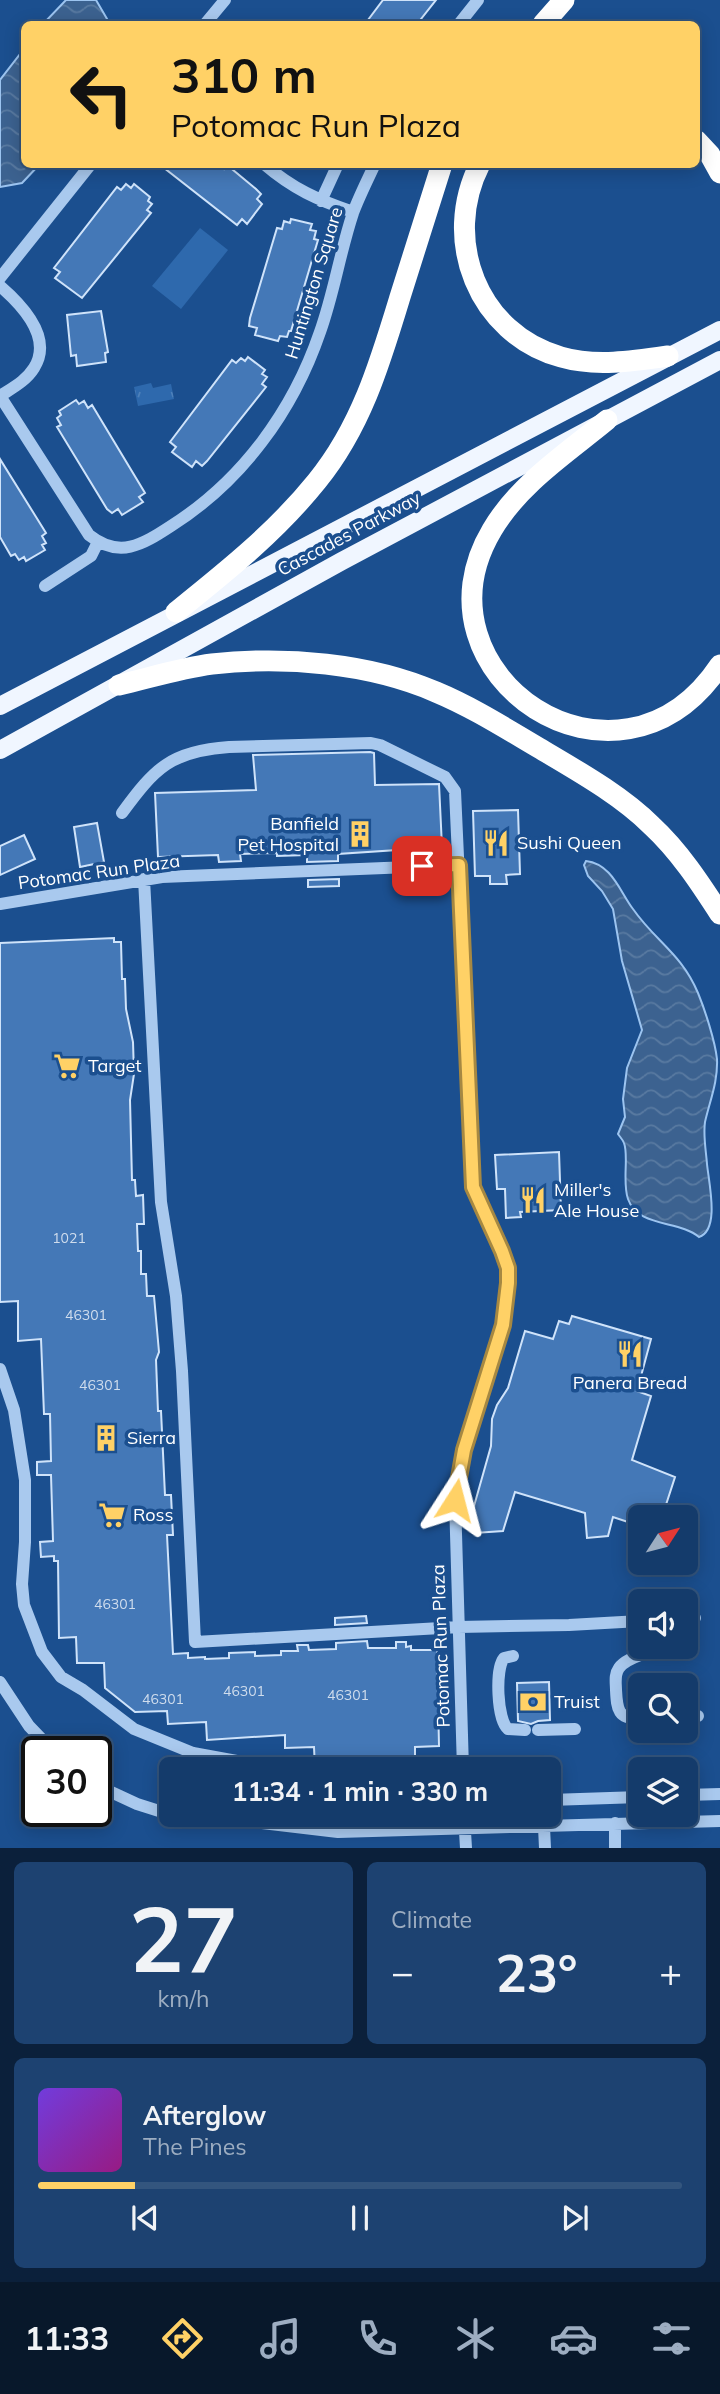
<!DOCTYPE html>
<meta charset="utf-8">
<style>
:root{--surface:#143b6b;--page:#1d4271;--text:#f1f3f6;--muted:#9dadc1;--line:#33557e;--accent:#ffd166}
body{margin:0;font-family:Mulish,sans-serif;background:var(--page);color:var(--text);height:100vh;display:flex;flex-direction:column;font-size:26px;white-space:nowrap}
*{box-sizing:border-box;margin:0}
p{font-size:23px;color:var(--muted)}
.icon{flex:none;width:38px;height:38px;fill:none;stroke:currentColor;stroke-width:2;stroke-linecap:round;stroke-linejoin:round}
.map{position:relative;height:1848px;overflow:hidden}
.panel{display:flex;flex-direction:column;gap:14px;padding:14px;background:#0b203b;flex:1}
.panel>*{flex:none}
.banner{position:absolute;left:21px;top:21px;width:679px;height:147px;border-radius:10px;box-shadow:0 4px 18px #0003,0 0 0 2px var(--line);background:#ffd166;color:#111;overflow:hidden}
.needle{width:46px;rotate:54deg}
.tools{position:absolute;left:628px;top:1505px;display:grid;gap:14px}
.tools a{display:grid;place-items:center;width:70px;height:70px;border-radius:10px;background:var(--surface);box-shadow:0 4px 18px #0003,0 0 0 2px var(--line);font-size:35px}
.speed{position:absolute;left:21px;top:1736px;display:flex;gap:14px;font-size:35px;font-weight:700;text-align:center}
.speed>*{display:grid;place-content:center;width:91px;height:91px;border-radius:50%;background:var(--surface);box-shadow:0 4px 18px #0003,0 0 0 2px var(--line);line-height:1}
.speed .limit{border:4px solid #111;border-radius:10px;background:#fff;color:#111}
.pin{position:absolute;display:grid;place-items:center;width:60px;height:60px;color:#fff;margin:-30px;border-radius:14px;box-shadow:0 4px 10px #0006}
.me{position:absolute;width:77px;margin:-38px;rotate:9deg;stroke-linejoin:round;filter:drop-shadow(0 0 5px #0008)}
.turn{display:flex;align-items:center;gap:24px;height:147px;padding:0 35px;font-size:32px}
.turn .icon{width:91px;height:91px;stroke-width:2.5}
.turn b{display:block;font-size:49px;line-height:60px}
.big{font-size:52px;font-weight:700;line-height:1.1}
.panel .card{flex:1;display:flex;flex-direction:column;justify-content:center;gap:10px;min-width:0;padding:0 24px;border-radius:10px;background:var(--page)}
.panel .dial{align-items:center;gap:0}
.dial b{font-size:91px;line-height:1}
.song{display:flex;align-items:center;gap:21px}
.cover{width:84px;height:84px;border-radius:10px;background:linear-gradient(135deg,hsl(260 70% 55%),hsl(310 70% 35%))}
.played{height:7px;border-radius:4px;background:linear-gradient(90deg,var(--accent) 15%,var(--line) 15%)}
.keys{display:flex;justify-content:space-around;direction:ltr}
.heat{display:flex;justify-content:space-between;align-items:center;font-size:38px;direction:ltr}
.panel .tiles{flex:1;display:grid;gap:14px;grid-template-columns:1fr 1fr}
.card:last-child{grid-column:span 2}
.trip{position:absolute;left:159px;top:1757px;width:402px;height:70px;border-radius:10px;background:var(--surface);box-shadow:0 4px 18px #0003,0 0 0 2px var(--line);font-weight:700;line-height:70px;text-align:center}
.dock{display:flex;height:112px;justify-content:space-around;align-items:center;background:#08182b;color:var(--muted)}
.dock .icon{width:49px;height:49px}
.dock .current{color:var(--accent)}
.dock b{font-size:32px;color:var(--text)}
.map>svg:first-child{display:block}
.grass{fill:url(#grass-tufts)}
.pitch{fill:#2e69ad}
.water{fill:url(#water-waves);stroke:#9cc4f0;stroke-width:2}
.building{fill:#4478b7;stroke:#cfe3fa;stroke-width:2}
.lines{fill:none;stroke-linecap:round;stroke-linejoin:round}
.minor{stroke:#a9c9ee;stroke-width:12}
.major{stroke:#f0f6ff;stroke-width:18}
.highway{stroke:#fff;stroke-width:21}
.route-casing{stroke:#a68842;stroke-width:18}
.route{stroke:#ffd166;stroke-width:12}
.labels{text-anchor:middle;stroke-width:7;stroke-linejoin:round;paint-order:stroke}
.number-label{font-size:14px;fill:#d0dded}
.street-label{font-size:18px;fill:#fff;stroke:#1b4f8f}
.poi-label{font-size:18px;fill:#fff;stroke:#1b4f8f;text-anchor:start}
</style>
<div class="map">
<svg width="720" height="1848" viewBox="0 0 720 1848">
<defs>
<pattern id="grass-tufts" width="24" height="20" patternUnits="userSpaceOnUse" patternTransform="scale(1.75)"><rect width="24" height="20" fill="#2e69ad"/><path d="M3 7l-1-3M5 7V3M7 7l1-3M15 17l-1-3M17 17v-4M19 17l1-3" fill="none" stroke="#4d80b9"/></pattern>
<pattern id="water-waves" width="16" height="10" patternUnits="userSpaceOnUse" patternTransform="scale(1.75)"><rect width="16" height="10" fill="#3c6290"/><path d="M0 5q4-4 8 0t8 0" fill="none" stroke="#597aa1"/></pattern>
</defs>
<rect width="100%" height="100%" fill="#1b4f8f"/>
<path class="grass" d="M 151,383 L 153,388 L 171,384 L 174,399 L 138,406 L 134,387 Z"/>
<path class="pitch" d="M 200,228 L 228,250 L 181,309 L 152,286 Z"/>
<path class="water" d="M 66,0 L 96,0 L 110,24 L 43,24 Z
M 24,49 L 24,164 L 39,165 L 22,183 L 0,187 L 0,80 Z
M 586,861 C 612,864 620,892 633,909 C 656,942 681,953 698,993 C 705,1010 715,1041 717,1059 C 718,1082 710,1100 705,1122 C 703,1135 706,1151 707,1164 C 709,1184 720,1230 699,1237 C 679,1220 638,1228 628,1199 C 622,1182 629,1156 624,1143 C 623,1140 620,1137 618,1134 L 625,1117 L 623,1099 L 627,1068 L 642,1030 L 622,961 L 613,909 L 602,891 L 588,876 L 584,865 Z"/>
<path class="building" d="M 383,0 L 436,0 L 417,24 L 365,24 Z
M 159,164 L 218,164 L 224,169 L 227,165 L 256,189 L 261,194 L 257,199 L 262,204 L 247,224 L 242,219 L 237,225 Z
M 126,184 L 131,188 L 134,184 L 150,197 L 148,201 L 152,204 L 147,210 L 151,213 L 82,298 L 55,278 L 60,272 L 54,268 L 117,187 L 121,190 Z
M 291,219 L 312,224 L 310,230 L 316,231 L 314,239 L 318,240 L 291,331 L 289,331 L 287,337 L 280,336 L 278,341 L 255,335 L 257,328 L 249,326 L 250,318 L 277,228 L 282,229 L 284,221 L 290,223 Z
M 101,311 L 108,352 L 105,353 L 106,362 L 77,366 L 76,355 L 71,356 L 67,315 Z
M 248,357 L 265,370 L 262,374 L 267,377 L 262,384 L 266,387 L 207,461 L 202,466 L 196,461 L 192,467 L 172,452 L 176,447 L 170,442 L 232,360 L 236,363 L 241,358 L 245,361 Z
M 76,400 L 79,404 L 84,401 L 88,408 L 92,405 L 145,493 L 139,497 L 143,502 L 122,515 L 118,509 L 112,513 L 107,509 L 57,427 L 61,425 L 57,418 L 61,415 L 59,411 Z
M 0,459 L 46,533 L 42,536 L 46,543 L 42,545 L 45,550 L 26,561 L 24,557 L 19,560 L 15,554 L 11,556 L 0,537 Z
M 370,752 L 374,753 L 375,785 L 439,784 L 442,847 L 338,854 L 338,861 L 307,862 L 307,855 L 277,856 L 277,853 L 240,854 L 241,861 L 219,862 L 218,855 L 158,857 L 155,793 L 256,790 L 253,755 Z
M 518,810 L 520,874 L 506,875 L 507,884 L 490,884 L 490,876 L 475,876 L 473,811 Z
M 97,823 L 104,862 L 80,867 L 74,827 Z
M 24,835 L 35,859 L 0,875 L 0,846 Z
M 339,879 L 339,886 L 308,887 L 308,880 Z
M 114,938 L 114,942 L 121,942 L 122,979 L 125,979 L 126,1009 L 133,1042 L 134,1074 L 130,1100 L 132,1180 L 135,1180 L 136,1196 L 143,1195 L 144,1224 L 137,1224 L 138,1251 L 141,1251 L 141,1274 L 146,1274 L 147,1296 L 154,1296 L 159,1352 L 156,1360 L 158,1411 L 161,1411 L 165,1495 L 171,1495 L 173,1535 L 167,1535 L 173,1654 L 188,1653 L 188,1658 L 205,1657 L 205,1659 L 229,1658 L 229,1653 L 255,1652 L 255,1656 L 281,1655 L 281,1651 L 298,1651 L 297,1645 L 308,1645 L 309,1650 L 336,1649 L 336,1643 L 367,1641 L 368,1648 L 396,1648 L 396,1642 L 406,1642 L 406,1647 L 411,1646 L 411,1650 L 437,1650 L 439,1746 L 415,1747 L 415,1767 L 315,1769 L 314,1747 L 285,1748 L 285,1735 L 207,1740 L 206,1722 L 168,1724 L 167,1711 L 135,1712 L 105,1688 L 104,1663 L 77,1663 L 76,1637 L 59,1638 L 58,1561 L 54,1561 L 54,1556 L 41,1557 L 40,1542 L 53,1541 L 51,1475 L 37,1475 L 37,1462 L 51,1461 L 50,1414 L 44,1414 L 41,1339 L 18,1341 L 18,1301 L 0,1302 L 0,943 Z
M 559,1152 L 561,1210 L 520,1212 L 521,1217 L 506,1218 L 505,1189 L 497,1189 L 495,1155 Z
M 572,1316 L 651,1339 L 637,1391 L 651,1396 L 632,1460 L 675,1477 L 662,1517 L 640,1517 L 640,1526 L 613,1517 L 608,1536 L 587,1538 L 585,1513 L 515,1492 L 503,1531 L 475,1533 L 474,1506 L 491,1446 L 492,1419 L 497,1405 L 508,1388 L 525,1331 L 553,1339 L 559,1321 L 569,1324 Z
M 366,1616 L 367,1623 L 335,1625 L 335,1618 Z
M 549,1682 L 550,1720 L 538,1721 L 531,1724 L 518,1721 L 517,1683 Z"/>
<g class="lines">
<path class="minor" d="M 205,24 L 225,0
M 459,24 L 478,0
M 264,164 C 293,189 318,200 353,212
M 321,201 L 338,164
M 0,278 L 91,164
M 0,286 C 22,305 53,338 34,368 C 26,381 12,388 0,396
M 0,396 L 89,535 C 119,559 142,545 171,526 C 242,481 293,411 320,332 C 334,293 340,252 353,213 C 359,197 367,181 375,164
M 45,586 L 91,556 L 98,542
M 122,813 C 155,768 171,751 229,747 L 371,743 L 380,745 L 445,777 L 455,791 L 473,1187 L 501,1251 L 508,1268 L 508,1283 L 503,1325 L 464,1450 L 455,1500 L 463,1769
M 144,879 L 161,1202 L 176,1296 L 182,1371 L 195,1642 L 458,1627 L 569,1625 L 640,1621
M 0,904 L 162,877 L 459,865
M 0,1369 L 14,1410 L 25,1480 L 25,1542 L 22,1584 L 24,1605 L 42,1652 L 61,1677 L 83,1690 L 134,1729 L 193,1753 L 253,1764 L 254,1769
M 686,1618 L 695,1618
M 513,1656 L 504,1658 C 495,1669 497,1720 508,1729 L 525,1730
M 0,1682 L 29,1726 L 54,1752
M 686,1716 L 698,1716
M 640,1719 C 618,1719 617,1710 616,1690 C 616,1683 614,1675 619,1668 C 624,1661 635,1657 643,1654
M 538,1730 L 575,1729
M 96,1785 L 137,1804 L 178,1817 L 201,1821 L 262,1823 L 338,1832 L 720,1821
M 686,1795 L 720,1794
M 550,1800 L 640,1797
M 464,1815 L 466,1848
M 269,1822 L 295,1815
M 544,1827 L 545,1848
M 615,1848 L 615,1823"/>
<path class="major" d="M 0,706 L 720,330
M 0,750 L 342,561 L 720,360"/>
<path class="highway" d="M 543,24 L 564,0
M 696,140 L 710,155 L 720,173
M 480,164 C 441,240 478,334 561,357 C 595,367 634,361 668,356
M 607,420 C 567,453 519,484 492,530 C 406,674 618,818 720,665
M 176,612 C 227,571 276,532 317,481 C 361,427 380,363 400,297 C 414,253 428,209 442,164
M 119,685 C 149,678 181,668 212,664 C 285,656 369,663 436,692 C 472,707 505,728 539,748 C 576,770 621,795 652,826 C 679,851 700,883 720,914"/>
</g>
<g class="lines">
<defs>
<path id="route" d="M 422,866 L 459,865 L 473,1187 L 502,1251 L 508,1268 L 508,1283 L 503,1325 L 464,1450 L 455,1500"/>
</defs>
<use href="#route" class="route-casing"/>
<use href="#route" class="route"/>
</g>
<defs>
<symbol id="building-bare" viewBox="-9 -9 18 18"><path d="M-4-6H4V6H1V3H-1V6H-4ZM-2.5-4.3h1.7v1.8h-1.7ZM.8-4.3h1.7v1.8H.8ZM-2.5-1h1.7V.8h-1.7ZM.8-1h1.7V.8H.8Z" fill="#ffd166" stroke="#1b4f8f" stroke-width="2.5" paint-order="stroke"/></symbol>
<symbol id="restaurant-bare" viewBox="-9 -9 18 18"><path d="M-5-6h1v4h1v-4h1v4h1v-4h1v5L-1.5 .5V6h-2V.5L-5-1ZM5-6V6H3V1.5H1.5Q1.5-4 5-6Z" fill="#ffd166" stroke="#1b4f8f" stroke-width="2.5" paint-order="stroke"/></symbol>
<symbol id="supermarket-bare" viewBox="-9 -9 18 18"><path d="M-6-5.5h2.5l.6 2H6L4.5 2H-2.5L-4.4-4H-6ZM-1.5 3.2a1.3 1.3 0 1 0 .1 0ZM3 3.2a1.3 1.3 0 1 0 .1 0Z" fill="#ffd166" stroke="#1b4f8f" stroke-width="2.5" paint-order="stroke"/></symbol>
<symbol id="bank-bare" viewBox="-9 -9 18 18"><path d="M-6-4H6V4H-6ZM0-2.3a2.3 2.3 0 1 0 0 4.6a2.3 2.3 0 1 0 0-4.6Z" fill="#ffd166" stroke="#1b4f8f" stroke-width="2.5" paint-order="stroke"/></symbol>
</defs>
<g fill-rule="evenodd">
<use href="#building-bare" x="341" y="815" width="38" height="38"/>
<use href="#restaurant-bare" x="477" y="824" width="38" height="38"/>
<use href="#supermarket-bare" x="48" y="1047" width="38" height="38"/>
<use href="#restaurant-bare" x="514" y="1181" width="38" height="38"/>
<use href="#restaurant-bare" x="611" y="1335" width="38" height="38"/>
<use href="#building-bare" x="87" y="1419" width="38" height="38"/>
<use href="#supermarket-bare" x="93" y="1496" width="38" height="38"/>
<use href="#bank-bare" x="514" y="1683" width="38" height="38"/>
</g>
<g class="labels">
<g class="number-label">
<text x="69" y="1243">1021</text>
<text x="86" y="1320">46301</text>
<text x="100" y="1390">46301</text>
<text x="115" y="1609">46301</text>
<text x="244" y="1696">46301</text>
<text x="348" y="1700">46301</text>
<text x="163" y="1704">46301</text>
</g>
<g class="street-label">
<text transform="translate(314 283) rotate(-73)" y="6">Huntington Square</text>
<text transform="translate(349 534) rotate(-28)" y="6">Cascades Parkway</text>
<text transform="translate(99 872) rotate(-8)" y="6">Potomac Run Plaza</text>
<text transform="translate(441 1646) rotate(-92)" y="6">Potomac Run Plaza</text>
</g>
<g class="poi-label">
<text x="339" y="830" text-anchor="end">Banfield<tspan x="339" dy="21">Pet Hospital</tspan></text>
<text x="517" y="849">Sushi Queen</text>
<text x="88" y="1072">Target</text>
<text x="554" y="1196">Miller's<tspan x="554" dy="21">Ale House</tspan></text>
<text x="630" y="1389" text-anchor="middle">Panera Bread</text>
<text x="127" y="1444">Sierra</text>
<text x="133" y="1521">Ross</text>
<text x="554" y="1708">Truist</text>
</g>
</g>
</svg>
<div class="tools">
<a><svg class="needle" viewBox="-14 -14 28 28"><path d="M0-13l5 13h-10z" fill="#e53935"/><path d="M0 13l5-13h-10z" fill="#9dadc1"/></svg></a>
<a><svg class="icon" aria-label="sound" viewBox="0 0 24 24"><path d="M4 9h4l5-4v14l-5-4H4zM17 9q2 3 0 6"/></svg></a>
<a><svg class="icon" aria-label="search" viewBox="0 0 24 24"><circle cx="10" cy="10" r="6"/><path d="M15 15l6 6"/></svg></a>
<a><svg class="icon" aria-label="layers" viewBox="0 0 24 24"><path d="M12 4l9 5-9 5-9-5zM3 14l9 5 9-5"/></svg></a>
</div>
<div class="speed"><div class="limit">30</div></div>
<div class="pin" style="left:422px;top:866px;background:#d93025"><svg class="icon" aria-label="arrive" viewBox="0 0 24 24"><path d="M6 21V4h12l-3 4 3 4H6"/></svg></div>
<svg class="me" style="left:455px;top:1500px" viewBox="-20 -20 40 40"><path d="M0-17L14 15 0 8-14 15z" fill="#ffd166" stroke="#fff" stroke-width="4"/></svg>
<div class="trip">11:34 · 1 min · 330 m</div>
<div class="banner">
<div class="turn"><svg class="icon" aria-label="left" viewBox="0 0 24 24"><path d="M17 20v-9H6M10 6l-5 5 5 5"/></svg><div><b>310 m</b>Potomac Run Plaza</div></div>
</div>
</div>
<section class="panel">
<div class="tiles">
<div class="card dial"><b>27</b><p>km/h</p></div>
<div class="card"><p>Climate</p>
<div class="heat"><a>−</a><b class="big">23°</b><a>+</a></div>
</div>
<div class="card">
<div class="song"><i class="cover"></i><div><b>Afterglow</b><p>The Pines</p></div></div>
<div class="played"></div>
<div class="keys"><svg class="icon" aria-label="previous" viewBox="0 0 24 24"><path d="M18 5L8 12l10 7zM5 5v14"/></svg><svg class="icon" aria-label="pause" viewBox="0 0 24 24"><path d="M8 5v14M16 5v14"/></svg><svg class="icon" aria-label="next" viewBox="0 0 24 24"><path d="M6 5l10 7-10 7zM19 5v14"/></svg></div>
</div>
</div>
</section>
<nav class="dock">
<b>11:33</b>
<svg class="icon current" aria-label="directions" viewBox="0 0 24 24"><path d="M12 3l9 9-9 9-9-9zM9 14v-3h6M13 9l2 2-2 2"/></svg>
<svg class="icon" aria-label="music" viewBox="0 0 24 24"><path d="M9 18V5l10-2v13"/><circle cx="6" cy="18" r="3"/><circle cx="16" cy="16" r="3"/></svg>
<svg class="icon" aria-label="phone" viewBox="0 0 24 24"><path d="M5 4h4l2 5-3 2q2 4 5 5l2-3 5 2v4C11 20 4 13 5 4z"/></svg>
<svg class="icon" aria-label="climate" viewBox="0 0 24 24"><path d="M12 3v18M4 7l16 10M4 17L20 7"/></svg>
<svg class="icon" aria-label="car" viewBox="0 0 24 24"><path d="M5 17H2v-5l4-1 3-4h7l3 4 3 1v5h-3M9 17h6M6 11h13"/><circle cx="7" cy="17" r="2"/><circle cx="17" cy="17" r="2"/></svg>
<svg class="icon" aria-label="filters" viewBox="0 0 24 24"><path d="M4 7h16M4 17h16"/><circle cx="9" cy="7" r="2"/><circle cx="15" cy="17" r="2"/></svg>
</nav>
